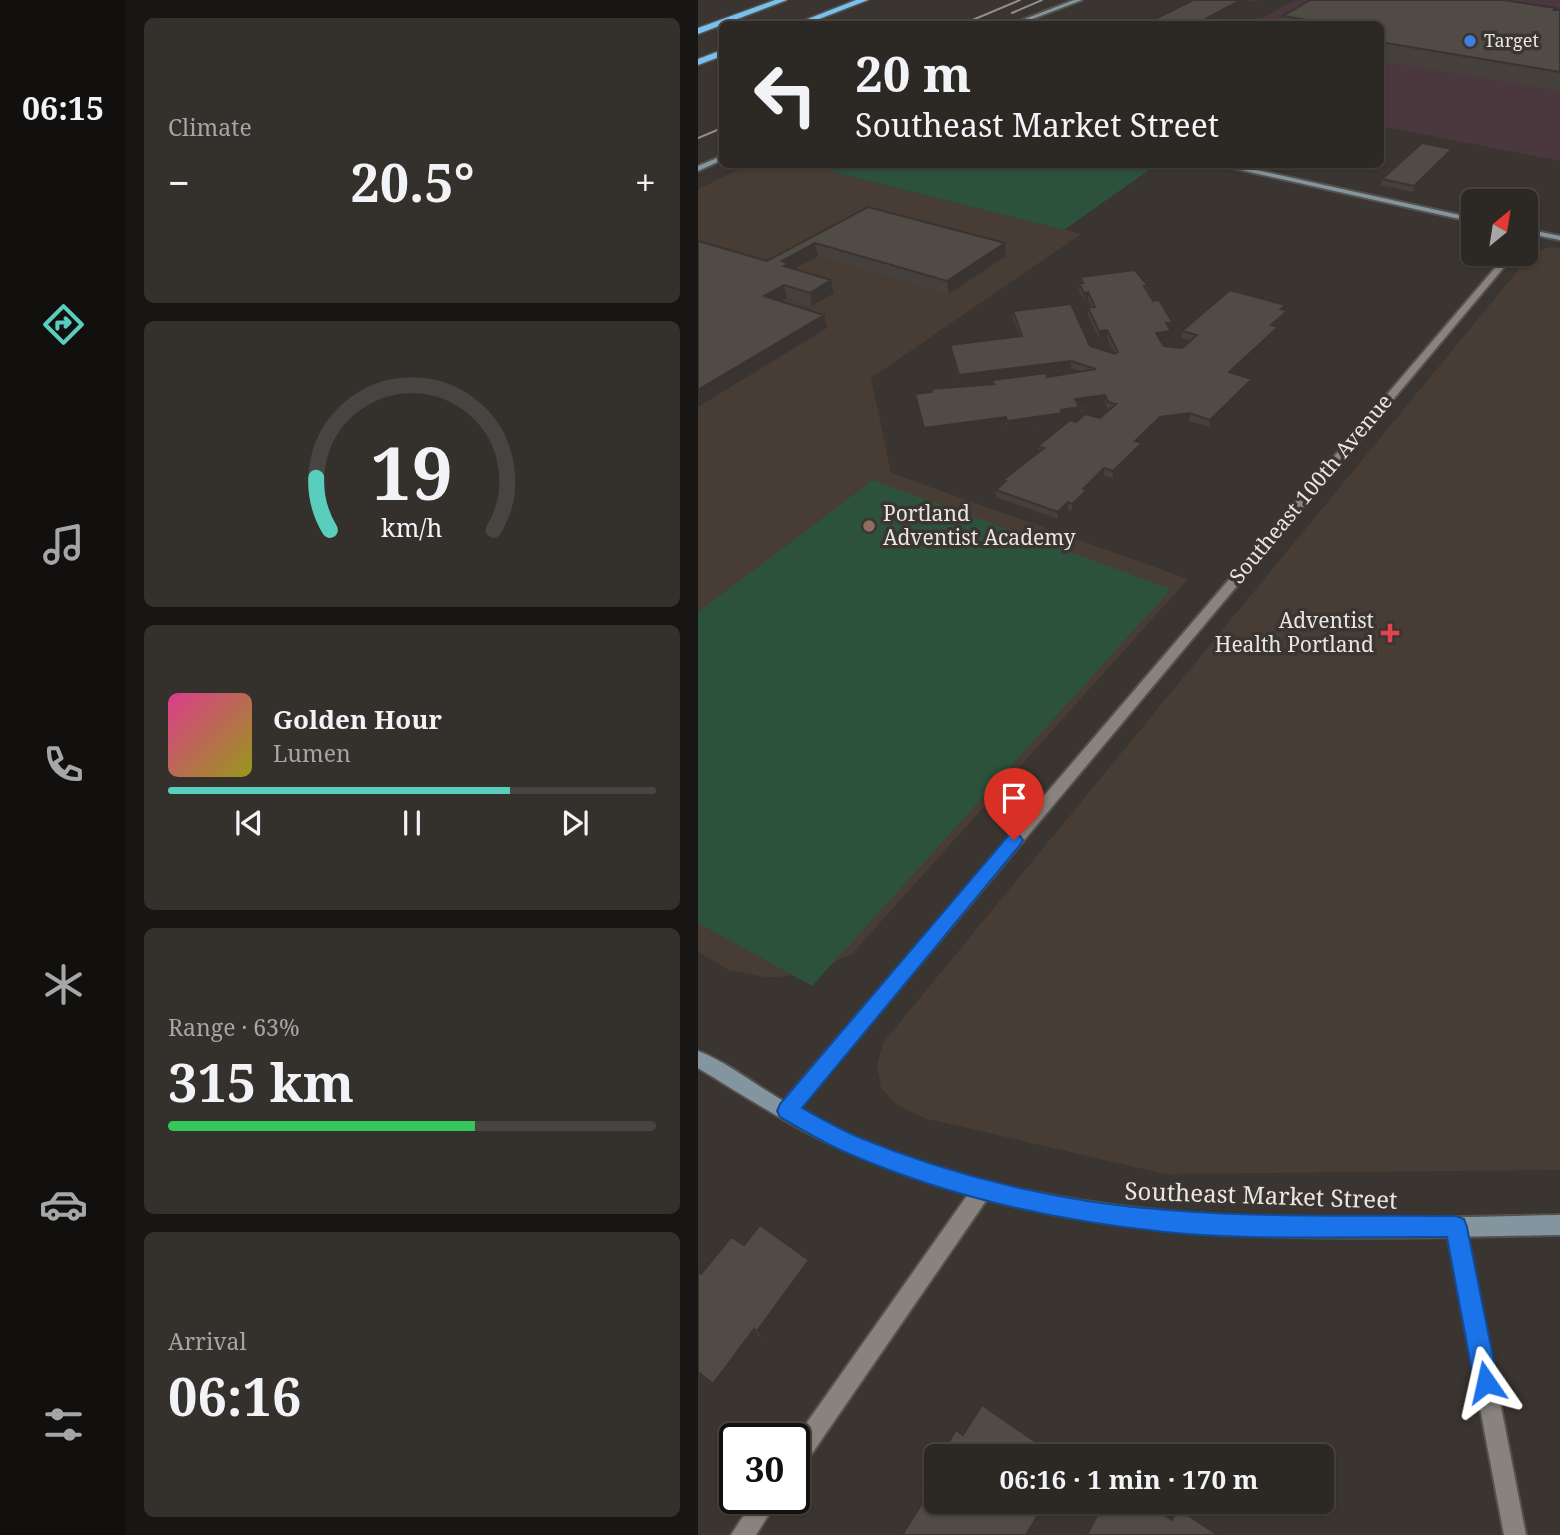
<!DOCTYPE html>
<meta charset="utf-8">
<style>
:root{--surface:#2c2824;--page:#34302c;--text:#f1f3f6;--muted:#a6a6a6;--line:#484441;--accent:#5acebd}
body{margin:0;font-family:"Noto Serif",serif;background:var(--page);color:var(--text);height:100vh;display:flex;flex-direction:column;font-size:26px;white-space:nowrap}
*{box-sizing:border-box;margin:0}
p{font-size:23px;color:var(--muted)}
.icon{flex:none;width:38px;height:38px;fill:none;stroke:currentColor;stroke-width:2;stroke-linecap:round;stroke-linejoin:round}
.map{position:relative;flex:1;overflow:hidden}
.drawer{display:flex;flex-direction:column;gap:18px;padding:18px;background:#181614;width:572px}
.drawer>*{flex:none}
.hud{position:absolute;left:21px;top:21px;width:665px;height:147px;border-radius:10px;box-shadow:0 2px 5px #0004,0 0 0 2px var(--line);background:#2c2824;color:var(--text);overflow:hidden}
.needle{width:46px;rotate:30deg}
.fabs{position:absolute;left:763px;top:189px;display:grid;gap:14px}
.fabs a{display:grid;place-items:center;width:77px;height:77px;border-radius:10px;background:var(--surface);box-shadow:0 2px 5px #0004,0 0 0 2px var(--line);font-size:35px}
.speed{position:absolute;left:21px;top:1423px;display:flex;gap:14px;font-size:35px;font-weight:700;text-align:center}
.speed>*{display:grid;place-content:center;width:91px;height:91px;border-radius:50%;background:var(--surface);box-shadow:0 2px 5px #0004,0 0 0 2px var(--line);line-height:1}
.speed .limit{border:4px solid #111;border-radius:10px;background:#fff;color:#111}
.pin{position:absolute;display:grid;place-items:center;width:60px;height:60px;color:#fff;margin:-72px -30px;border-radius:50% 50% 50% 0;rotate:-45deg;box-shadow:0 0 7px #0007}
.pin .icon{rotate:45deg}
.me{position:absolute;width:77px;margin:-38px;rotate:349deg;stroke-linejoin:round;filter:drop-shadow(0 0 5px #0008)}
.turn{display:flex;align-items:center;gap:24px;height:147px;padding:0 21px;font-size:32px}
.turn .icon{width:91px;height:91px;stroke-width:2.5}
.turn b{display:block;font-size:49px;line-height:60px}
.big{font-size:52px;font-weight:700;line-height:1.1}
.drawer .tile{flex:1;display:flex;flex-direction:column;justify-content:center;gap:10px;min-width:0;padding:0 24px;border-radius:10px;background:var(--page)}
.drawer .dial{align-items:center;gap:0}
.dial svg{height:182px;overflow:visible;fill:none;stroke:var(--line);stroke-width:7;stroke-linecap:round;text-anchor:middle}
.dial text{fill:var(--text);stroke:none}
.song{display:flex;align-items:center;gap:21px}
.cover{width:84px;height:84px;border-radius:10px;background:linear-gradient(135deg,hsl(330 70% 55%),hsl(60 70% 35%))}
.played{height:7px;border-radius:4px;background:linear-gradient(90deg,var(--accent) 70%,var(--line) 70%)}
.keys{display:flex;justify-content:space-around;direction:ltr}
.heat{display:flex;justify-content:space-between;align-items:center;font-size:38px;direction:ltr}
.charge{height:10px;border-radius:5px;background:linear-gradient(90deg,#34c759 63%,var(--line) 0)}
.trip{position:absolute;left:226px;top:1444px;width:410px;height:70px;border-radius:10px;background:var(--surface);box-shadow:0 2px 5px #0004,0 0 0 2px var(--line);font-weight:700;line-height:70px;text-align:center}
main{display:flex;flex:1;min-height:0}
.tabs{display:flex;flex-direction:column;width:126px;justify-content:space-around;align-items:center;background:#12100e;color:var(--muted)}
.tabs .icon{width:49px;height:49px}
.tabs .current{color:var(--accent)}
.tabs b{font-size:32px;color:var(--text)}
.map>svg:first-child{display:block}
.commercial{fill:#4b383f}
.built{fill:#473d34}
.green{fill:#2d523b}
.lines{fill:none;stroke-linecap:round;stroke-linejoin:round}
.street-casing{stroke:#55514d;stroke-width:4}
.secondary-casing{stroke:#55514d;stroke-width:4}
.highway-casing{stroke:#55514d;stroke-width:3}
.street{fill:#89837d;fill-rule:evenodd}
.secondary{fill:#83969f;fill-rule:evenodd}
.highway{fill:#76c1ef;fill-rule:evenodd}
.tram{stroke:#918d89;stroke-width:2}
.wall{fill:#46403c}
.shaded-wall{fill:#393431}
.building{fill:#514b46;stroke:#393431;stroke-width:2}
.route{fill:#1a73e8;stroke:#114b97;stroke-width:2}
.shop-dot{fill:#3f7fe0;stroke:#3a3530;stroke-width:2.5}
.education-dot{fill:#8d6e63;stroke:#3a3530;stroke-width:2.5}
.health-dot{fill:#e0444e;stroke:#3a3530;stroke-width:2.5}
.labels{text-anchor:middle;stroke-width:7;stroke-linejoin:round;paint-order:stroke}
.far-poi-label{font-size:18px;fill:#e8e5e2;stroke:#3a3530;text-anchor:start}
.street-label{font-size:21px;fill:#e8e5e2;stroke:#3a3530}
.poi-label{font-size:21px;fill:#e8e5e2;stroke:#3a3530;text-anchor:start}
.near-street-label{font-size:24px;fill:#e8e5e2;stroke:#3a3530}
</style>
<main>
<nav class="tabs">
<b>06:15</b>
<svg class="icon current" aria-label="directions" viewBox="0 0 24 24"><path d="M12 3l9 9-9 9-9-9zM9 14v-3h6M13 9l2 2-2 2"/></svg>
<svg class="icon" aria-label="music" viewBox="0 0 24 24"><path d="M9 18V5l10-2v13"/><circle cx="6" cy="18" r="3"/><circle cx="16" cy="16" r="3"/></svg>
<svg class="icon" aria-label="phone" viewBox="0 0 24 24"><path d="M5 4h4l2 5-3 2q2 4 5 5l2-3 5 2v4C11 20 4 13 5 4z"/></svg>
<svg class="icon" aria-label="climate" viewBox="0 0 24 24"><path d="M12 3v18M4 7l16 10M4 17L20 7"/></svg>
<svg class="icon" aria-label="car" viewBox="0 0 24 24"><path d="M5 17H2v-5l4-1 3-4h7l3 4 3 1v5h-3M9 17h6M6 11h13"/><circle cx="7" cy="17" r="2"/><circle cx="17" cy="17" r="2"/></svg>
<svg class="icon" aria-label="filters" viewBox="0 0 24 24"><path d="M4 7h16M4 17h16"/><circle cx="9" cy="7" r="2"/><circle cx="15" cy="17" r="2"/></svg>
</nav>
<section class="drawer">
<div class="tile"><p>Climate</p>
<div class="heat"><a>−</a><b class="big">20.5°</b><a>+</a></div>
</div>
<div class="tile dial"><svg viewBox="0 0 100 80">
<path d="M14 69A42 42 0 1 1 86 69"/>
<path d="M14 69A42 42 0 0 1 8 46" stroke="#5acebd"/>
<text x="50" y="56" font-size="32" font-weight="700">19</text>
<text x="50" y="72" font-size="11">km/h</text>
</svg></div>
<div class="tile">
<div class="song"><i class="cover"></i><div><b>Golden Hour</b><p>Lumen</p></div></div>
<div class="played"></div>
<div class="keys"><svg class="icon" aria-label="previous" viewBox="0 0 24 24"><path d="M18 5L8 12l10 7zM5 5v14"/></svg><svg class="icon" aria-label="pause" viewBox="0 0 24 24"><path d="M8 5v14M16 5v14"/></svg><svg class="icon" aria-label="next" viewBox="0 0 24 24"><path d="M6 5l10 7-10 7zM19 5v14"/></svg></div>
</div>
<div class="tile"><p>Range · 63%</p><b class="big">315 km</b><div class="charge"></div></div>
<div class="tile"><p>Arrival</p><b class="big">06:16</b></div>
</section>
<div class="map">
<svg width="862" height="1535" viewBox="0 0 862 1535">
<rect width="100%" height="100%" fill="#3a3530"/>
<path class="commercial" d="M 597,0 L 862,0 L 862,161 L 683,126 L 682,24 L 554,24 Z"/>
<path class="built" d="M 51,165 L 107,165 L 383,234 L 173,378 L 193,473 L 490,579 L 154,954 L 116,971 L 81,977 L 66,977 L 31,970 L 0,952 L 0,189 Z
M 853,247 L 862,248 L 862,1170 L 467,1174 L 226,1118 L 199,1105 L 183,1088 L 179,1066 L 185,1043 L 835,252 Z"/>
<path class="green" d="M 458,165 L 366,230 L 107,165 L 458,164 Z
M 175,480 L 473,589 L 114,986 L 0,923 L 0,612 Z"/>
<g class="lines">
<defs>
<path id="street" d="M 809,254 L 817,254 L 95,1116 L 89,1118 L 83,1116 L 80,1110 L 83,1104 Z
M 285,1180 L 292,1183 L 294,1189 L 292,1195 L 104,1468 L 96,1471 L 96,1441 L 278,1183 Z
M 758,1217 L 765,1220 L 768,1227 L 828,1535 L 806,1535 L 748,1227 L 751,1220 Z
M 57,1498 L 81,1498 L 58,1535 L 33,1535 Z"/>
<path id="secondary" d="M 376,0 L 384,0 L 321,24 L 314,24 Z
M 24,156 L 24,160 L 0,171 L 0,166 Z
M 516,164 L 531,164 L 775,218 L 775,222 Z
M 828,229 L 862,236 L 862,240 L 828,233 Z
M 0,1051 C 29,1062 56,1084 82,1099 C 131,1127 183,1150 237,1167 C 438,1230 654,1219 862,1215 L 862,1235 C 683,1238 500,1246 324,1208 C 263,1195 205,1174 148,1151 C 96,1129 48,1097 0,1068 Z"/>
<path id="highway" d="M 77,0 L 89,0 L 0,34 L 0,28 Z
M 158,0 L 170,0 L 108,24 L 97,24 Z
M 24,50 L 24,56 L 0,65 L 0,59 Z"/>
</defs>
<use href="#street" class="street-casing"/>
<use href="#secondary" class="secondary-casing"/>
<use href="#highway" class="highway-casing"/>
<use href="#street" class="street"/>
<use href="#secondary" class="secondary"/>
<use href="#highway" class="highway"/>
<path class="tram" d="M 314,13 L 344,0
M 265,24 L 322,0
M 0,138 L 24,128"/>
</g>
<path class="wall" d="M 495,0 L 560,0 L 557,1 L 551,0 L 507,24 L 457,24 L 457,19 Z
M 858,10 L 862,10 L 862,91 L 682,61 L 682,24 L 585,24 L 585,16 Z
M 754,149 L 753,155 L 715,192 L 683,185 L 684,179 Z
M 170,207 L 308,256 L 251,294 L 120,256 L 96,269 L 136,293 L 114,306 L 89,298 L 83,301 L 126,315 L 129,328 L 0,407 L 69,261 Z
M 382,277 L 450,286 L 450,292 L 474,330 L 472,330 L 473,338 L 462,339 L 466,346 L 484,348 L 493,340 L 483,338 L 484,331 L 587,310 L 588,318 L 578,327 L 579,334 L 536,374 L 554,379 L 554,386 L 512,427 L 491,421 L 462,425 L 442,443 L 444,451 L 415,478 L 406,476 L 389,492 L 389,497 L 374,511 L 370,510 L 360,519 L 298,497 L 298,490 L 305,483 L 305,480 L 341,453 L 340,446 L 378,422 L 402,418 L 412,409 L 410,409 L 407,402 L 380,406 L 381,415 L 365,417 L 365,421 L 310,428 L 308,424 L 227,435 L 217,394 L 295,384 L 294,380 L 349,377 L 383,371 L 373,368 L 262,382 L 253,352 L 252,345 L 322,337 L 315,318 L 315,311 L 392,346 L 417,354 L 409,337 L 401,338 L 390,315 L 390,308 L 394,308 L 390,299 L 386,300 L 381,290 Z
M 46,1245 L 111,1260 L 114,1266 L 63,1337 L 60,1335 L 19,1388 L 0,1374 L 0,1271 L 3,1274 Z"/>
<path class="shaded-wall" d="M 543,0 L 551,0 L 507,24 L 498,24 Z
M 754,149 L 753,155 L 715,192 L 716,186 Z
M 117,243 L 120,256 L 92,271 L 94,276 L 84,261 Z
M 307,243 L 308,256 L 251,294 L 249,281 Z
M 133,280 L 136,293 L 114,306 L 112,293 Z
M 86,285 L 89,298 L 69,309 L 66,296 Z
M 390,292 L 390,299 L 386,300 L 386,293 Z
M 589,311 L 588,318 L 572,332 L 573,325 Z
M 126,315 L 129,328 L 0,407 L 0,390 Z
M 468,323 L 475,323 L 474,330 L 468,330 Z
M 580,327 L 579,334 L 530,380 L 531,372 Z
M 409,330 L 409,337 L 401,338 L 401,331 Z
M 473,331 L 473,338 L 458,340 L 458,333 Z
M 373,361 L 373,368 L 262,382 L 261,375 Z
M 554,379 L 554,386 L 512,427 L 512,420 Z
M 407,395 L 407,402 L 377,406 L 377,399 Z
M 381,407 L 381,415 L 365,417 L 365,421 L 310,428 L 309,421 L 363,410 Z
M 492,413 L 491,421 L 462,425 L 437,448 L 437,441 L 462,417 Z
M 308,417 L 308,424 L 227,435 L 226,428 Z
M 444,443 L 444,451 L 415,478 L 415,471 Z
M 406,468 L 406,476 L 389,492 L 389,497 L 374,511 L 374,504 L 385,489 Z
M 370,502 L 370,510 L 360,519 L 360,512 Z
M 111,1260 L 114,1266 L 63,1337 L 59,1331 Z
M 56,1329 L 60,1335 L 19,1388 L 15,1384 Z
M 344,1508 L 344,1511 L 331,1535 L 328,1535 Z"/>
<path class="building" d="M 495,0 L 543,0 L 498,24 L 487,24 L 457,19 Z
M 612,0 L 805,0 L 858,8 L 856,10 L 862,10 L 862,72 L 682,42 L 682,24 L 632,24 L 633,24 L 585,16 Z
M 724,143 L 754,149 L 716,186 L 684,179 Z
M 170,207 L 307,243 L 249,281 L 117,243 L 84,261 L 91,264 L 86,266 L 133,280 L 112,293 L 86,285 L 66,296 L 126,315 L 0,390 L 0,241 L 69,261 Z
M 437,270 L 450,286 L 446,286 L 455,301 L 461,300 L 475,323 L 468,323 L 473,331 L 458,333 L 466,346 L 484,348 L 499,335 L 484,331 L 532,290 L 587,305 L 583,309 L 589,311 L 573,325 L 580,327 L 531,372 L 554,379 L 512,420 L 492,413 L 462,417 L 437,441 L 444,443 L 415,471 L 406,468 L 385,489 L 389,490 L 374,504 L 370,502 L 360,512 L 298,490 L 308,481 L 305,480 L 346,448 L 340,446 L 372,420 L 378,422 L 387,414 L 402,418 L 418,404 L 410,402 L 407,395 L 377,399 L 381,407 L 363,410 L 365,413 L 309,421 L 308,417 L 226,428 L 217,394 L 234,392 L 233,389 L 296,384 L 294,380 L 348,373 L 349,377 L 398,369 L 373,361 L 261,375 L 252,345 L 324,336 L 315,311 L 373,304 L 392,346 L 417,354 L 420,352 L 409,330 L 401,331 L 390,308 L 397,307 L 390,292 L 386,293 L 381,283 L 385,283 L 382,277 Z
M 62,1225 L 111,1260 L 59,1331 L 56,1329 L 15,1384 L 0,1372 L 0,1271 L 3,1274 L 33,1237 L 46,1245 Z
M 284,1405 L 348,1449 L 344,1456 L 242,1456 L 258,1430 L 265,1435 Z
M 238,1462 L 238,1502 L 335,1502 L 344,1508 L 328,1535 L 204,1535 L 233,1489 L 224,1483 Z
M 406,1502 L 447,1502 L 474,1520 L 479,1508 L 520,1535 L 389,1535 Z"/>
<path class="route" d="M 316,834 L 322,836 L 325,840 L 322,845 L 104,1108 C 122,1118 141,1129 160,1137 C 257,1177 366,1203 470,1210 C 566,1218 662,1215 758,1216 L 766,1219 L 769,1227 L 800,1382 L 796,1391 L 788,1394 L 779,1391 L 776,1382 L 749,1237 C 656,1236 560,1241 467,1232 C 359,1221 247,1196 147,1152 C 125,1142 103,1129 82,1117 L 79,1111 L 82,1104 L 310,836 Z"/>
<circle class="shop-dot" cx="772" cy="41" r="7"/>
<circle class="education-dot" cx="171" cy="526" r="7"/>
<path class="health-dot" d="M688.5 622.5h7v7h7v7h-7v7h-7v-7h-7v-7h7z"/>
<g class="labels">
<g class="far-poi-label">
<text x="786" y="47">Target</text>
</g>
<g class="street-label">
<text transform="translate(613 489) rotate(-50)" y="7">Southeast 100th Avenue</text>
</g>
<g class="poi-label">
<text x="185" y="521">Portland<tspan x="185" dy="24">Adventist Academy</tspan></text>
<text x="676" y="628" text-anchor="end">Adventist<tspan x="676" dy="24">Health Portland</tspan></text>
</g>
<g class="near-street-label">
<text transform="translate(563 1196) rotate(2)" y="8">Southeast Market Street</text>
</g>
</g>
</svg>
<div class="fabs">
<a><svg class="needle" viewBox="-14 -14 28 28"><path d="M0-13l5 13h-10z" fill="#e53935"/><path d="M0 13l5-13h-10z" fill="#a6a6a6"/></svg></a>
</div>
<div class="speed"><div class="limit">30</div></div>
<div class="pin" style="left:316px;top:840px;background:#d93025"><svg class="icon" aria-label="arrive" viewBox="0 0 24 24"><path d="M6 21V4h12l-3 4 3 4H6"/></svg></div>
<svg class="me" style="left:788px;top:1382px" viewBox="-20 -20 40 40"><path d="M0-17L14 15 0 8-14 15z" fill="#1a73e8" stroke="#fff" stroke-width="4"/></svg>
<div class="trip">06:16 · 1 min · 170 m</div>
<div class="hud">
<div class="turn"><svg class="icon" aria-label="left" viewBox="0 0 24 24"><path d="M17 20v-9H6M10 6l-5 5 5 5"/></svg><div><b>20 m</b>Southeast Market Street</div></div>
</div>
</div>
</main>
